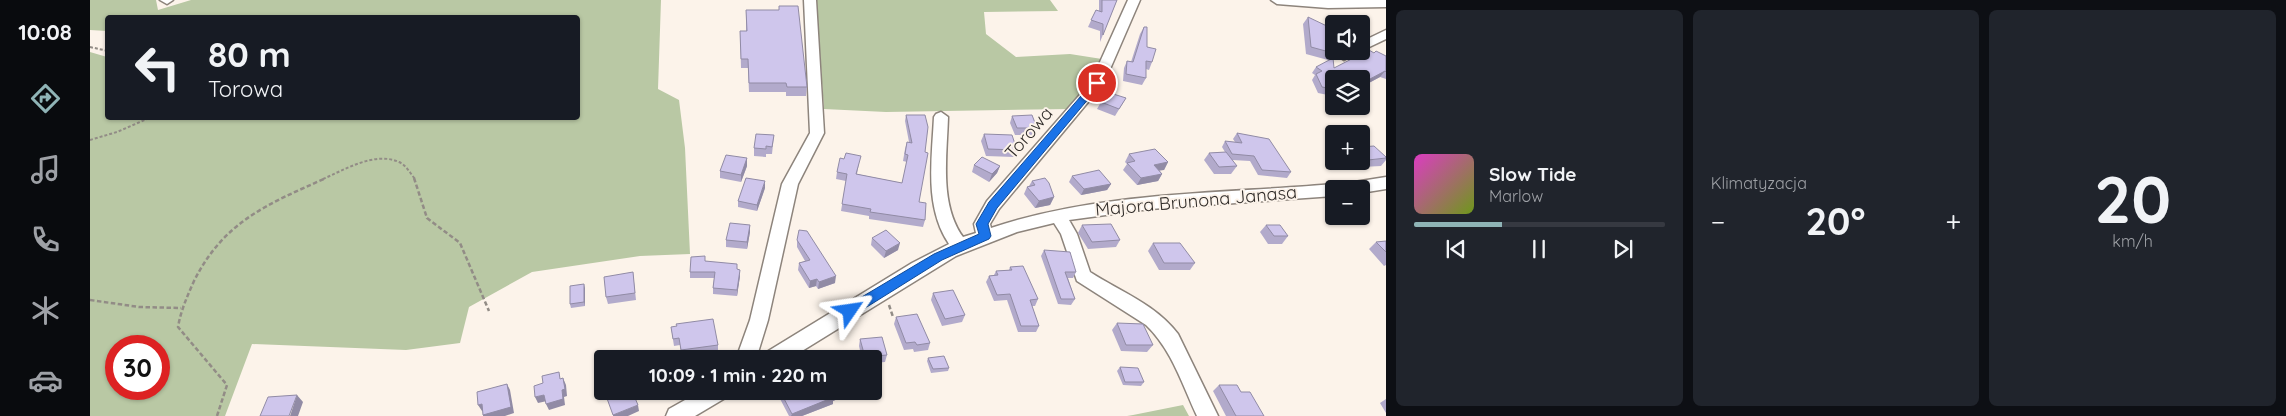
<!DOCTYPE html>
<html lang="pl">
<meta charset="utf-8">
<style>
:root{--surface:#171b24;--page:#20242c;--text:#f1f3f6;--muted:#9ea1a6;--line:#363941;--accent:#8fb4b6}
body{margin:0;font-family:Quicksand,sans-serif;background:var(--page);color:var(--text);height:100vh;display:flex;flex-direction:column;font-size:19px;white-space:nowrap}
*{box-sizing:border-box;margin:0}
p{font-size:16px;color:var(--muted)}
.icon{flex:none;width:28px;height:28px;fill:none;stroke:currentColor;stroke-width:2;stroke-linecap:round;stroke-linejoin:round}
.map{position:relative;flex:1;overflow:hidden}
.drawer{display:flex;flex-direction:column;gap:10px;padding:10px;background:#0d0f14;width:900px}
.drawer>*{flex:none}
.hud{position:absolute;left:15px;top:15px;width:475px;height:105px;border-radius:5px;box-shadow:0 1px 4px #0004;background:#171b24;color:var(--text);overflow:hidden}
.fabs{position:absolute;left:1235px;top:15px;display:grid;gap:10px}
.fabs a{display:grid;place-items:center;width:45px;height:45px;border-radius:5px;background:var(--surface);box-shadow:0 1px 4px #0004;font-size:25px}
.speed{position:absolute;left:15px;top:335px;display:flex;gap:10px;font-size:25px;font-weight:700;text-align:center}
.speed>*{display:grid;place-content:center;width:65px;height:65px;border-radius:50%;background:var(--surface);box-shadow:0 1px 4px #0004;line-height:1}
.speed .limit{border:8px solid #d22;background:#fff;color:#111}
.pin{position:absolute;display:grid;place-items:center;width:42px;height:42px;color:#fff;margin:-21px;border:2px solid #fff;border-radius:50%;box-shadow:0 1px 5px #0007}
.me{position:absolute;width:55px;margin:-28px;rotate:58deg;stroke-linejoin:round;filter:drop-shadow(0 0 4px #0008)}
.turn{display:flex;align-items:center;gap:18px;height:105px;padding:0 20px;font-size:22px}
.turn .icon{width:65px;height:65px;stroke-width:2.5}
.turn b{display:block;font-size:35px;line-height:42px}
.big{font-size:38px;font-weight:700;line-height:1.1}
.drawer .card{flex:1;display:flex;flex-direction:column;justify-content:center;gap:8px;min-width:0;padding:0 18px;border-radius:8px;background:var(--page)}
.drawer .dial{align-items:center;gap:0}
.dial b{font-size:65px;line-height:1}
.song{display:flex;align-items:center;gap:15px}
.cover{width:60px;height:60px;border-radius:8px;background:linear-gradient(135deg,hsl(310 70% 55%),hsl(80 70% 35%))}
.played{height:5px;border-radius:2px;background:linear-gradient(90deg,var(--accent) 35%,var(--line) 35%)}
.keys{display:flex;justify-content:space-around;direction:ltr}
.heat{display:flex;justify-content:space-between;align-items:center;font-size:28px;direction:ltr}
.drawer .tiles{flex:1;display:grid;gap:10px;grid-template-columns:repeat(3,1fr)}
.trip{position:absolute;left:504px;top:350px;width:288px;height:50px;border-radius:5px;background:var(--surface);box-shadow:0 1px 4px #0004;font-weight:700;line-height:50px;text-align:center}
main{display:flex;flex:1;min-height:0}
.tab-bar{display:flex;flex-direction:column;width:90px;justify-content:space-around;align-items:center;background:#090b0e;color:var(--muted)}
.tab-bar .icon{width:35px;height:35px}
.tab-bar .selected{color:var(--accent)}
.tab-bar b{font-size:22px;color:var(--text)}
.map>svg:first-child{display:block}
.green{fill:#b9c8a4;fill-rule:evenodd}
.lines{fill:none;stroke-linecap:round;stroke-linejoin:round}
.minor-casing{stroke:#8d847c;stroke-width:3}
.path-far1{stroke:#928c86;stroke-width:2;stroke-dasharray:3 2;stroke-linecap:butt}
.path{stroke:#928c86;stroke-width:2.5;stroke-dasharray:4.5 2.5;stroke-linecap:butt}
.minor{fill:#fff;fill-rule:evenodd}
.wall{fill:#b2aacb}
.shaded-wall{fill:#918ba5}
.building{fill:#cfc6ec;stroke:#918ba5}
.route{fill:#1a73e8;stroke:#114b97}
.labels{text-anchor:middle;stroke-width:4;stroke-linejoin:round;paint-order:stroke}
.street-label{font-size:18px;fill:#312d2a;stroke:#fcf3ea}
</style>
<main>
<nav class="tab-bar">
<b>10:08</b>
<svg class="icon selected" aria-label="directions" viewBox="0 0 24 24"><path d="M12 3l9 9-9 9-9-9zM9 14v-3h6M13 9l2 2-2 2"/></svg>
<svg class="icon" aria-label="music" viewBox="0 0 24 24"><path d="M9 18V5l10-2v13"/><circle cx="6" cy="18" r="3"/><circle cx="16" cy="16" r="3"/></svg>
<svg class="icon" aria-label="phone" viewBox="0 0 24 24"><path d="M5 4h4l2 5-3 2q2 4 5 5l2-3 5 2v4C11 20 4 13 5 4z"/></svg>
<svg class="icon" aria-label="climate" viewBox="0 0 24 24"><path d="M12 3v18M4 7l16 10M4 17L20 7"/></svg>
<svg class="icon" aria-label="car" viewBox="0 0 24 24"><path d="M5 17H2v-5l4-1 3-4h7l3 4 3 1v5h-3M9 17h6M6 11h13"/><circle cx="7" cy="17" r="2"/><circle cx="17" cy="17" r="2"/></svg>
</nav>
<div class="map">
<svg width="1296" height="416" viewBox="0 0 1296 416">
<rect width="100%" height="100%" fill="#fcf3ea"/>
<path class="green" d="M 0,0 L 66,0 L 68,10 L 101,0 L 571,0 L 568,89 L 589,100 L 595,148 L 600,254 L 550,256 L 442,272 L 379,307 L 370,343 L 316,350 L 162,344 L 135,416 L 0,416 L 0,52 L 17,57 L 18,118 L 488,118 L 488,18 L 18,18 L 17,31 L 0,30 ZM 69,346 L 69,389 L 26,389 L 26,346 Z
M 726,0 L 960,0 L 968,11 L 894,12 L 896,34 L 926,57 L 980,54 L 1012,59 L 979,109 L 796,112 L 734,109 Z
M 1093,405 L 1099,416 L 1037,416 L 1043,415 Z"/>
<g class="lines">
<defs>
<path id="minor" d="M 70,0 L 83,0 L 77,4 Z
M 714,0 L 726,0 L 734,133 L 708,184 L 678,320 L 666,359 L 646,359 L 660,320 L 692,184 L 720,133 Z
M 1038,0 L 1050,0 L 1014,83 L 909,209 L 900,224 L 901,228 C 1011,191 1130,194 1244,184 L 1251,188 L 1258,183 L 1296,177 L 1296,189 L 1271,193 L 1271,189 L 1244,189 L 1244,196 L 1060,209 L 979,220 L 987,234 L 1000,272 C 1031,292 1065,304 1088,334 L 1128,416 L 1107,416 C 1092,384 1082,350 1056,325 L 987,281 L 971,234 L 964,223 L 927,232 L 866,256 L 699,359 L 672,359 L 675,353 L 822,263 L 859,244 C 834,207 842,159 844,117 L 846,114 L 851,112 L 858,117 C 857,155 849,204 873,237 L 886,233 L 884,224 L 897,201 L 1001,82 Z
M 1181,0 L 1296,0 L 1296,7 L 1238,8 L 1187,4 Z
M 1296,30 L 1296,39 L 1271,51 L 1271,42 Z
M 1253,51 L 1269,51 L 1254,60 L 1248,56 Z
M 611,391 L 640,391 L 637,397 L 605,416 L 576,416 L 579,409 Z"/>
</defs>
<use href="#minor" class="minor-casing"/>
<path class="path-far1" d="M 0,47 L 18,51
M 0,140 L 27,132 L 59,118
M 233,179 C 254,170 285,151 309,162 C 316,165 320,173 325,179"/>
<path class="path" d="M 324,178 L 337,218 L 370,243 L 399,311
M 0,300 L 49,307 L 91,308
M 799,305 L 803,317
M 127,416 L 137,385 L 88,327 C 91,310 97,297 104,281 C 134,221 178,204 236,178"/>
<use href="#minor" class="minor"/>
</g>
<path class="wall" d="M 1009,0 L 1027,0 L 1010,42 L 1010,31 L 998,27 L 1006,10 L 1009,11 Z
M 689,6 L 717,87 L 716,96 L 696,96 L 696,92 L 659,92 L 658,68 L 651,68 L 650,31 L 656,31 L 656,10 L 689,10 Z
M 1218,17 L 1243,53 L 1238,60 L 1216,54 L 1213,24 Z
M 1054,27 L 1057,47 L 1062,62 L 1059,70 L 1056,69 L 1056,78 L 1052,85 L 1033,81 L 1034,68 L 1037,61 L 1041,62 L 1050,34 Z
M 1284,53 L 1296,56 L 1296,79 L 1290,77 L 1275,85 L 1271,83 L 1271,79 L 1244,79 L 1244,91 L 1238,95 L 1228,93 L 1222,80 L 1225,75 L 1222,73 L 1226,67 L 1244,68 Z
M 1036,98 L 1025,116 L 1007,109 L 1011,102 Z
M 816,115 L 835,115 L 829,202 L 835,220 L 833,227 L 779,219 L 779,216 L 751,211 L 756,181 L 746,179 L 747,172 L 769,163 L 767,174 L 812,183 L 817,162 L 813,161 L 815,149 L 817,142 L 819,142 L 815,121 Z
M 922,116 L 947,128 L 944,135 L 925,135 L 920,123 Z
M 1147,133 L 1201,172 L 1197,178 L 1168,175 L 1160,161 L 1142,160 L 1147,166 L 1141,174 L 1124,174 L 1114,160 L 1119,153 L 1135,152 L 1132,147 L 1135,141 L 1145,142 L 1143,139 Z
M 894,134 L 927,150 L 924,157 L 896,156 L 891,141 Z
M 684,135 L 682,154 L 676,154 L 676,157 L 664,156 L 664,148 Z
M 1271,147 L 1296,157 L 1296,160 L 1291,166 L 1272,167 L 1265,161 L 1271,161 Z
M 1039,154 L 1078,162 L 1074,170 L 1069,170 L 1072,174 L 1068,181 L 1047,185 L 1033,170 L 1037,164 L 1035,162 Z
M 657,158 L 657,166 L 651,182 L 630,178 L 630,171 Z
M 884,165 L 910,166 L 907,173 L 899,182 L 882,172 Z
M 982,176 L 1021,184 L 1017,190 L 991,195 L 979,182 Z
M 942,181 L 964,197 L 960,205 L 945,208 L 934,194 L 937,187 L 939,186 Z
M 675,188 L 667,211 L 648,207 L 648,201 Z
M 660,225 L 660,232 L 657,249 L 636,247 L 636,240 Z
M 992,225 L 1030,240 L 1026,247 L 998,249 L 988,233 Z
M 1176,225 L 1198,236 L 1192,244 L 1178,244 L 1170,232 Z
M 782,238 L 808,250 L 794,258 L 781,245 Z
M 707,240 L 745,283 L 728,289 L 726,286 L 719,288 L 708,270 L 709,263 L 715,261 L 707,247 Z
M 1296,241 L 1296,265 L 1294,266 L 1279,249 L 1286,242 Z
M 1063,243 L 1105,263 L 1100,270 L 1069,270 L 1058,251 Z
M 954,250 L 986,272 L 983,278 L 978,278 L 985,299 L 981,305 L 968,304 L 951,256 Z
M 615,256 L 615,261 L 647,269 L 650,276 L 647,296 L 623,294 L 623,288 L 624,278 L 600,278 L 600,272 Z
M 920,267 L 948,299 L 945,306 L 942,306 L 949,326 L 946,332 L 928,332 L 917,300 L 904,301 L 896,282 L 899,276 L 904,275 L 906,271 L 919,270 Z
M 543,272 L 546,300 L 518,304 L 516,297 Z
M 495,288 L 495,306 L 481,308 L 480,304 Z
M 843,293 L 875,315 L 872,322 L 852,326 L 841,300 Z
M 806,317 L 840,343 L 838,350 L 824,352 L 823,349 L 814,350 L 804,324 Z
M 1027,323 L 1063,345 L 1057,352 L 1031,351 L 1022,330 Z
M 581,327 L 628,345 L 628,352 L 592,357 L 590,345 L 584,346 Z
M 770,339 L 797,355 L 795,362 L 782,363 L 782,359 L 772,359 L 769,346 Z
M 838,358 L 859,368 L 858,371 L 841,373 L 837,361 Z
M 1030,367 L 1054,382 L 1051,386 L 1033,385 L 1027,371 Z
M 1129,385 L 1151,392 L 1174,416 L 1136,416 L 1123,391 Z
M 573,391 L 590,391 L 576,398 Z
M 689,391 L 751,391 L 750,398 L 743,401 L 743,404 L 712,416 L 699,416 L 688,395 Z
M 1296,399 L 1296,413 L 1290,403 Z"/>
<path class="shaded-wall" d="M 1295,71 L 1290,77 L 1275,85 L 1280,79 Z
M 1269,74 L 1265,79 L 1260,79 Z
M 1244,88 L 1244,91 L 1238,95 L 1243,89 Z
M 657,158 L 657,166 L 651,182 L 651,175 Z
M 1078,162 L 1074,170 L 1060,172 L 1064,165 Z
M 910,166 L 907,173 L 899,182 L 902,174 Z
M 1072,174 L 1068,181 L 1047,185 L 1051,178 Z
M 675,181 L 675,188 L 667,211 L 667,205 Z
M 1021,184 L 1017,190 L 991,195 L 994,189 Z
M 964,197 L 960,205 L 945,208 L 949,201 Z
M 660,225 L 660,232 L 657,249 L 657,242 Z
M 810,243 L 808,250 L 794,258 L 796,251 Z
M 650,270 L 650,276 L 647,296 L 647,290 Z
M 746,276 L 745,283 L 728,289 L 729,282 Z
M 727,279 L 726,286 L 719,288 L 720,281 Z
M 494,284 L 495,288 L 495,306 L 494,302 Z
M 473,378 L 476,385 L 477,396 L 474,397 L 475,405 L 459,410 L 456,404 L 472,390 Z
M 417,384 L 420,390 L 424,413 L 415,416 L 393,416 L 393,415 Z
M 576,391 L 590,391 L 576,398 Z
M 752,392 L 750,398 L 743,401 L 743,404 L 712,416 L 701,416 L 702,414 Z
M 207,395 L 213,402 L 208,416 L 200,416 Z
M 454,395 L 457,401 L 448,403 L 445,397 Z
M 392,404 L 396,410 L 392,411 L 388,405 Z
M 548,405 L 549,411 L 538,416 L 523,416 L 523,415 Z"/>
<path class="building" d="M 1012,0 L 1027,0 L 1013,35 L 1013,24 L 1001,20 L 1006,10 L 1012,12 Z
M 689,6 L 708,6 L 717,87 L 697,87 L 696,83 L 659,83 L 658,59 L 651,59 L 650,31 L 657,31 L 656,10 L 689,10 Z
M 1218,17 L 1241,28 L 1243,53 L 1221,47 Z
M 1054,27 L 1057,27 L 1057,47 L 1066,49 L 1062,62 L 1056,61 L 1056,78 L 1036,74 L 1037,61 L 1043,62 Z
M 1279,50 L 1284,53 L 1286,51 L 1296,56 L 1296,72 L 1295,71 L 1280,79 L 1269,74 L 1260,79 L 1244,79 L 1244,88 L 1243,89 L 1232,87 L 1226,74 L 1232,71 L 1226,67 L 1243,58 L 1244,68 Z
M 1017,92 L 1036,98 L 1029,109 L 1011,102 Z
M 816,115 L 835,115 L 838,127 L 835,152 L 838,153 L 829,202 L 836,203 L 835,220 L 780,212 L 781,209 L 752,204 L 757,174 L 747,172 L 750,158 L 754,159 L 756,153 L 771,156 L 766,174 L 812,183 L 818,155 L 815,154 L 817,142 L 822,143 Z
M 942,115 L 947,128 L 927,128 L 922,116 Z
M 1147,133 L 1179,139 L 1201,172 L 1172,170 L 1164,156 L 1142,154 L 1135,141 L 1152,143 Z
M 666,134 L 684,135 L 682,147 L 676,146 L 676,149 L 664,148 Z
M 894,134 L 922,135 L 927,150 L 898,149 Z
M 1284,146 L 1296,157 L 1296,158 L 1278,160 L 1271,154 L 1271,147 Z
M 1065,149 L 1078,162 L 1064,165 L 1072,174 L 1051,178 L 1037,163 L 1045,161 L 1039,154 Z
M 1136,152 L 1147,166 L 1129,167 L 1119,153 Z
M 636,155 L 657,158 L 651,175 L 630,171 Z
M 892,157 L 910,166 L 902,174 L 884,165 Z
M 1009,170 L 1021,184 L 994,189 L 982,176 Z
M 656,178 L 675,181 L 667,205 L 648,201 Z
M 955,178 L 959,183 L 964,197 L 949,201 L 937,187 L 945,185 L 942,181 Z
M 640,223 L 660,225 L 657,242 L 636,240 Z
M 1021,224 L 1030,240 L 1002,242 L 992,225 Z
M 1176,225 L 1190,225 L 1198,236 L 1184,236 Z
M 709,230 L 717,231 L 746,276 L 729,282 L 727,279 L 720,281 L 709,263 L 720,260 L 707,240 Z
M 796,230 L 810,243 L 796,251 L 782,238 Z
M 1296,241 L 1296,252 L 1286,242 Z
M 1063,243 L 1090,243 L 1105,263 L 1074,263 Z
M 954,250 L 980,252 L 986,272 L 975,272 L 985,299 L 971,299 Z
M 615,256 L 615,261 L 647,264 L 647,269 L 650,270 L 647,290 L 623,288 L 625,272 L 600,272 L 601,257 Z
M 933,266 L 948,299 L 940,300 L 949,326 L 931,326 L 920,294 L 907,295 L 899,276 L 908,275 L 906,271 L 922,270 L 920,267 Z
M 543,272 L 545,293 L 516,297 L 514,277 Z
M 494,284 L 494,302 L 480,304 L 480,286 Z
M 863,290 L 875,315 L 855,319 L 843,293 Z
M 827,314 L 840,343 L 827,345 L 825,342 L 816,343 L 806,317 Z
M 623,319 L 628,345 L 591,350 L 589,338 L 583,339 L 581,327 L 587,326 L 586,324 Z
M 1027,323 L 1053,324 L 1063,345 L 1036,345 Z
M 792,337 L 797,355 L 775,357 L 770,339 Z
M 854,356 L 859,368 L 843,369 L 838,358 Z
M 1030,367 L 1048,368 L 1054,382 L 1035,382 Z
M 469,372 L 470,379 L 473,378 L 475,389 L 472,390 L 473,399 L 456,404 L 454,395 L 445,397 L 444,386 L 453,383 L 452,376 Z
M 417,384 L 421,407 L 393,415 L 392,404 L 388,405 L 387,392 Z
M 1129,385 L 1147,385 L 1151,392 L 1160,392 L 1174,416 L 1146,416 Z
M 520,391 L 542,391 L 548,405 L 523,415 L 515,393 Z
M 690,391 L 751,391 L 752,392 L 743,396 L 744,397 L 702,414 Z
M 207,395 L 199,416 L 170,416 L 178,397 Z"/>
<path class="route" d="M 1007,80 L 1012,83 L 1010,85 L 907,208 L 898,224 L 901,236 L 899,239 L 852,260 L 764,315 L 755,315 L 753,311 L 755,307 L 844,254 L 889,234 L 886,224 L 899,202 L 1004,81 Z"/>
<g class="labels">
<g class="street-label">
<text transform="translate(939 133) rotate(-49)" y="6">Torowa</text>
<text transform="translate(1106 201) rotate(-5)" y="6">Majora Brunona Janasa</text>
</g>
</g>
</svg>
<div class="fabs">
<a><svg class="icon" aria-label="sound" viewBox="0 0 24 24"><path d="M4 9h4l5-4v14l-5-4H4zM17 9q2 3 0 6"/></svg></a>
<a><svg class="icon" aria-label="layers" viewBox="0 0 24 24"><path d="M12 4l9 5-9 5-9-5zM3 14l9 5 9-5"/></svg></a>
<a>+</a>
<a>−</a>
</div>
<div class="speed"><div class="limit">30</div></div>
<div class="pin" style="left:1007px;top:83px;background:#d93025"><svg class="icon" aria-label="arrive" viewBox="0 0 24 24"><path d="M6 21V4h12l-3 4 3 4H6"/></svg></div>
<svg class="me" style="left:760px;top:311px" viewBox="-20 -20 40 40"><path d="M0-17L14 15 0 8-14 15z" fill="#1a73e8" stroke="#fff" stroke-width="4"/></svg>
<div class="trip">10:09 · 1 min · 220 m</div>
<div class="hud">
<div class="turn"><svg class="icon" aria-label="left" viewBox="0 0 24 24"><path d="M17 20v-9H6M10 6l-5 5 5 5"/></svg><div><b>80 m</b>Torowa</div></div>
</div>
</div>
<section class="drawer">
<div class="tiles">
<div class="card">
<div class="song"><i class="cover"></i><div><b>Slow Tide</b><p>Marlow</p></div></div>
<div class="played"></div>
<div class="keys"><svg class="icon" aria-label="previous" viewBox="0 0 24 24"><path d="M18 5L8 12l10 7zM5 5v14"/></svg><svg class="icon" aria-label="pause" viewBox="0 0 24 24"><path d="M8 5v14M16 5v14"/></svg><svg class="icon" aria-label="next" viewBox="0 0 24 24"><path d="M6 5l10 7-10 7zM19 5v14"/></svg></div>
</div>
<div class="card"><p>Klimatyzacja</p>
<div class="heat"><a>−</a><b class="big">20°</b><a>+</a></div>
</div>
<div class="card dial"><b>20</b><p>km/h</p></div>
</div>
</section>
</main>
